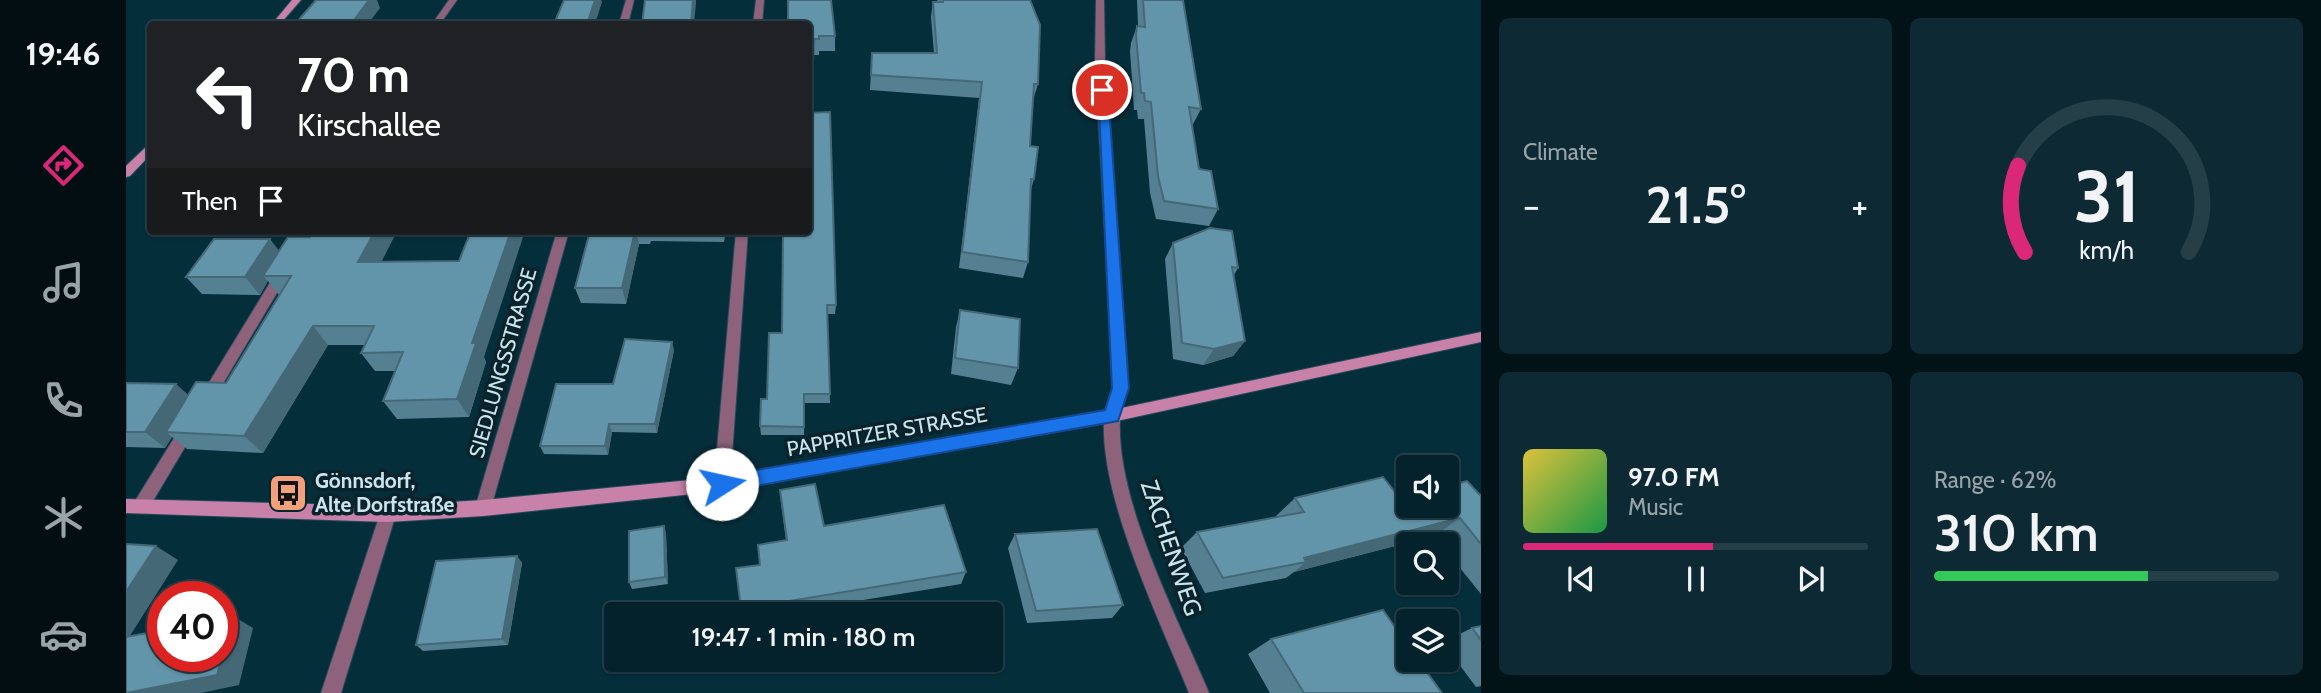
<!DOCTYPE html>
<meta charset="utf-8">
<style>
:root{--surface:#04222c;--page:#0d2a34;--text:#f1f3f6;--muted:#97a4a9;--line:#253f48;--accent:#db2777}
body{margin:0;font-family:Cabin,sans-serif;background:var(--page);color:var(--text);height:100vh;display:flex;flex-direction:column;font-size:26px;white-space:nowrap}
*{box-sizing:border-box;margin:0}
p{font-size:23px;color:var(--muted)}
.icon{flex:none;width:38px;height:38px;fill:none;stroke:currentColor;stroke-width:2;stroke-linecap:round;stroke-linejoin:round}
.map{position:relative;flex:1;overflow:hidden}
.panel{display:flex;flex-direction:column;gap:18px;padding:18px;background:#021318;width:840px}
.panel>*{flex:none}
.guide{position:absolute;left:21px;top:21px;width:665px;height:214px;border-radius:7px;box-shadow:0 2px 5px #0004,0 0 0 2px var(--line);background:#202124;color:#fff;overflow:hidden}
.fabs{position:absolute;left:1270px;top:455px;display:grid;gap:14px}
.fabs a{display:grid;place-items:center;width:63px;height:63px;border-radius:7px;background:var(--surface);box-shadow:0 2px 5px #0004,0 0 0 2px var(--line);font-size:35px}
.speed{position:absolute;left:21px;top:581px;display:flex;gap:14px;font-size:35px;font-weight:700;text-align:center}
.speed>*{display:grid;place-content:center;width:91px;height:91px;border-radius:50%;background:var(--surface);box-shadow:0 2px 5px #0004,0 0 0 2px var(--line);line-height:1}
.speed .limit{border:10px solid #d22;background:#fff;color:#111}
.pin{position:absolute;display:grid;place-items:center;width:60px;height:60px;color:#fff;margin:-30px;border:4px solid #fff;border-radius:50%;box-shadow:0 2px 7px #0007}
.me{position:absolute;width:77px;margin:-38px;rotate:80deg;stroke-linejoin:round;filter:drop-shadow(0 0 5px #0008)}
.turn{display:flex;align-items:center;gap:24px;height:147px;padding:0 35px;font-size:32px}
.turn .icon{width:91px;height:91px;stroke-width:2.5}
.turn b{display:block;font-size:49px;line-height:60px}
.then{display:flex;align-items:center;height:66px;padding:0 35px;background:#0003;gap:14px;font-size:26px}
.big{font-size:52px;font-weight:600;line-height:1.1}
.panel .widget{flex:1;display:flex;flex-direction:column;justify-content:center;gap:10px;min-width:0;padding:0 24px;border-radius:10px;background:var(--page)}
.panel .dial{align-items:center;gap:0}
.dial svg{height:182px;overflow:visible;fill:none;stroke:var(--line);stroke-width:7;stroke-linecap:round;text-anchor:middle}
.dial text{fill:var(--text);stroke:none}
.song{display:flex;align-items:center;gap:21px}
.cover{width:84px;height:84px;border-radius:10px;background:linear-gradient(135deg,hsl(50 70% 55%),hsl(140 70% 35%))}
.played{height:7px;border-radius:4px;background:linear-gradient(90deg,var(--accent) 55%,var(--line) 55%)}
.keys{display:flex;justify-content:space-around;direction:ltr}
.heat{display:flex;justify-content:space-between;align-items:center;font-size:38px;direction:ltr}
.charge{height:10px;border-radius:5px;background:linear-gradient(90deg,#34c759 62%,var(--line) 0)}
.panel .tiles{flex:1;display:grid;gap:18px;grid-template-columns:repeat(2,1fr)}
.trip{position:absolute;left:478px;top:602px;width:399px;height:70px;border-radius:7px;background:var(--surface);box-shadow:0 2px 5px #0004,0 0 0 2px var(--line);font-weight:600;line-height:70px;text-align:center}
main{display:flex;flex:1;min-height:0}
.menu{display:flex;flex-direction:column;width:126px;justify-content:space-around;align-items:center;background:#020e12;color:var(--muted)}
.menu .icon{width:49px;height:49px}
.menu .current{color:var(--accent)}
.menu b{font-size:32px;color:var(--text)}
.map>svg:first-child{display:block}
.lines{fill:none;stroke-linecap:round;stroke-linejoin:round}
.street-casing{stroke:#254b58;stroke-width:2}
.secondary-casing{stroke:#254b58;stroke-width:2}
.street{fill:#8e627b;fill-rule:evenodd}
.secondary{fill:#c882a9;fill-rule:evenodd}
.wall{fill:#558092}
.shaded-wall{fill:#456877}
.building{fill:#6395aa;stroke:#456877;stroke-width:2}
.route{fill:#1a73e8;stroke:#114b97;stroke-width:2}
.labels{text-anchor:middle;stroke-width:7;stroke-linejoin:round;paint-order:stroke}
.street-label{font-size:21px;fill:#cbe5ef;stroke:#08232c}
.poi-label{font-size:21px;font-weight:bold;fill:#cbe5ef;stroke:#08232c;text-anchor:start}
.near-street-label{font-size:24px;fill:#cbe5ef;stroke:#08232c}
</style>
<main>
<nav class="menu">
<b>19:46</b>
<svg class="icon current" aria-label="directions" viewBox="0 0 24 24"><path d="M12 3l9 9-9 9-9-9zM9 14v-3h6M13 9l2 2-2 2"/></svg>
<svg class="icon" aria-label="music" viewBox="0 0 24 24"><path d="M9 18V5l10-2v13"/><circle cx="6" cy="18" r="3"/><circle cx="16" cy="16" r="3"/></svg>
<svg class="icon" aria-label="phone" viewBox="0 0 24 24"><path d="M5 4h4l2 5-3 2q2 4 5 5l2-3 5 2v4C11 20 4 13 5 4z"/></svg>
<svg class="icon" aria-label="climate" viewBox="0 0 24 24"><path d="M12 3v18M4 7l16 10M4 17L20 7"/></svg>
<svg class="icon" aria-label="car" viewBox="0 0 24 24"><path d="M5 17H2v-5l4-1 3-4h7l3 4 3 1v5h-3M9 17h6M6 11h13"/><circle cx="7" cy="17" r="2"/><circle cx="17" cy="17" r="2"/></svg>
</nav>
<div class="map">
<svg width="1355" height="693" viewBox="0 0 1355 693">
<rect width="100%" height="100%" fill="#052e3b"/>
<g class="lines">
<defs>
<path id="street" d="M 323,0 L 331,0 L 314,24 L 306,24 Z
M 500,0 L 508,0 L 502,24 L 493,24 Z
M 630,0 L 638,0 L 636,24 L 627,24 Z
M 970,0 L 978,0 L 979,63 L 1002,388 C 999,398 994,408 994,419 C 990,502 1051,616 1083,693 L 1063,693 C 1033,618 974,499 978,419 C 979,408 984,398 988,388 L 969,63 Z
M 176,231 L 188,231 L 174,254 L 166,254 L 164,251 Z
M 431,231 L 443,231 L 365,508 L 363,513 L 357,516 L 351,513 L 349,508 Z
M 610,231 L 622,231 L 604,484 L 602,489 L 596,491 L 590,489 L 588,484 Z
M 158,266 L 164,271 L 86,402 L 81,404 L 76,402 L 74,398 L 76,394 L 153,268 Z
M 63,421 L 68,422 L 71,427 L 68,432 L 21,511 L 15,513 L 9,511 L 7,506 L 9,501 L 58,422 Z
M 262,506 L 268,509 L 270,514 L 215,693 L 195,693 L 254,514 L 256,509 Z"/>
<path id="secondary" d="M 166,0 L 175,0 L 154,24 L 146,24 Z
M 24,146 L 24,155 L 4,176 L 0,177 L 0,166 L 20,147 Z
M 1355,332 L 1355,342 L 986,422 L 596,491 L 357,516 L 262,522 L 0,513 L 0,499 L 262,506 L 357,500 L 596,477 L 986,410 Z"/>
</defs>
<use href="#street" class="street-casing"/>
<use href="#secondary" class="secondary-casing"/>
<use href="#street" class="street"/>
<use href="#secondary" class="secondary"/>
</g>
<path class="wall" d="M 811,0 L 904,0 L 912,84 L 907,100 L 904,146 L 908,179 L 905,189 L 902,262 L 897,278 L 833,268 L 853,98 L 744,90 L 746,53 L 808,53 L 805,17 L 807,2 L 812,2 Z
M 1011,0 L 1057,0 L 1075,109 L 1066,126 L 1073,169 L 1092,209 L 1083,226 L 1030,219 L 1024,193 L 1018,119 L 1012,119 L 1011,110 L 1008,110 L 1004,51 L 1005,43 L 1011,26 L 1012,26 Z
M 682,24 L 709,36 L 709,51 L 693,51 L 693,55 L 688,55 L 687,78 L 682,78 Z
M 187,231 L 271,231 L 255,262 L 358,357 L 360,362 L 343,417 L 271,419 L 257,401 L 269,371 L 249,371 L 235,353 L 239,345 L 202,345 L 137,453 L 61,449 L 46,437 L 39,448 L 0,447 L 0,383 L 62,395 L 100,383 L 153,295 L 142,281 L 134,295 L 76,294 L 60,277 L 153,251 L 184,237 Z
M 464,231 L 600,231 L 598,242 L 525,241 L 524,244 L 513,244 L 500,304 L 455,303 L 449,288 Z
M 657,231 L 710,305 L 709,314 L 701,314 L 704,403 L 678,403 L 678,435 L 635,435 L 634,426 L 641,399 L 656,333 Z
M 1047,243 L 1112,268 L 1108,275 L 1119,341 L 1107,356 L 1077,365 L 1047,359 L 1039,259 Z
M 834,310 L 892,368 L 885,385 L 825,374 L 830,327 Z
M 548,350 L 531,433 L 486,432 L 482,455 L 418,454 L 414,446 L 487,384 Z
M 654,490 L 698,526 L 840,572 L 835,584 L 652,614 L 616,614 L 610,568 L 634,565 L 660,540 L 655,503 Z
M 1355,495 L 1355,594 L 1321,552 L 1321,544 L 1315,544 L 1308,536 L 1168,572 L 1160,578 L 1079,593 L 1055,548 L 1071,532 L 1150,517 L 1150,516 L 1169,498 Z
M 538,526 L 540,534 L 542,584 L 506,589 L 503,582 Z
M 889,534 L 997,605 L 986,618 L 901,623 L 882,548 Z
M 391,556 L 396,563 L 382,645 L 297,651 L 290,645 Z
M 1355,626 L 1355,686 L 1350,687 L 1321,648 L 1321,640 L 1346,628 Z
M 1145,639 L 1316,693 L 1144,693 L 1122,654 Z"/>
<path class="shaded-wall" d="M 243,0 L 251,0 L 254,8 L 242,24 L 225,24 Z
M 469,0 L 475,0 L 476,2 L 469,24 L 461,24 Z
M 567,0 L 570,0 L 570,3 L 568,24 L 565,24 Z
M 249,231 L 271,231 L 245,282 L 232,262 Z
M 385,231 L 399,231 L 358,357 L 360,362 L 343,417 L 331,399 L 346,343 Z
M 509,231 L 510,231 L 513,244 L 500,304 L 496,288 Z
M 144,239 L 157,256 L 137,276 L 142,281 L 134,295 L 119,277 Z
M 187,326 L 202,345 L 137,453 L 118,436 Z
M 1119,341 L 1107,356 L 1077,365 L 1088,349 Z
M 546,342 L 548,350 L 531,433 L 529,424 Z
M 50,384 L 68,400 L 40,432 L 46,437 L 39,448 L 19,432 Z
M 483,424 L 486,432 L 482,455 L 479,446 Z
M 1334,518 L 1308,536 L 1168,572 L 1180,562 L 1178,558 Z
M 538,526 L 540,534 L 542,584 L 539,577 Z
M 30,546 L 52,560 L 0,642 L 0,592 Z
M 391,556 L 396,563 L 382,645 L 376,639 Z
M 107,616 L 127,628 L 113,685 L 75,693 L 1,693 Z"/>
<path class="building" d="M 190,0 L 243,0 L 225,24 L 169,24 Z
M 438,0 L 469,0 L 461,24 L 428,24 Z
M 519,0 L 567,0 L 565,24 L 516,24 Z
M 662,0 L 705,0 L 709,36 L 693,36 L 693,39 L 688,39 L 687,62 L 682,62 L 682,24 L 658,24 L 658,22 L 662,22 Z
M 817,0 L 904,0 L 914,25 L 912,84 L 908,84 L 904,146 L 912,147 L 908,179 L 905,179 L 902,262 L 836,252 L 856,82 L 745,75 L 746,53 L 811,53 L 807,2 L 817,2 Z
M 1017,0 L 1057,0 L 1075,109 L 1063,107 L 1073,169 L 1085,171 L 1092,209 L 1038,201 L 1032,176 L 1025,102 L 1019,101 L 1018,93 L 1015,93 L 1010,35 L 1011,26 L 1019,27 Z
M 704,112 L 710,305 L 701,305 L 704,394 L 678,394 L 678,427 L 634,426 L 635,399 L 641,399 L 643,333 L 656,333 L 657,231 L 682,231 L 682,113 Z
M 1084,228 L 1106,231 L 1112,268 L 1106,267 L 1119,341 L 1088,349 L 1056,343 L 1047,243 Z
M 187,231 L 249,231 L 232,262 L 333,261 L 345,231 L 385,231 L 346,343 L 350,343 L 331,399 L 257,401 L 277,352 L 235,353 L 248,326 L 187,326 L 118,436 L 40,432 L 70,382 L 100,383 L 165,276 L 137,276 L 162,237 L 184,237 Z
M 464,231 L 509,231 L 496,288 L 449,288 Z
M 88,239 L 144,239 L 119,277 L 60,277 Z
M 834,310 L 894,319 L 892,368 L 829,358 Z
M 499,339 L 546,342 L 529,424 L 483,424 L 479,446 L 414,446 L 430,384 L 487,384 Z
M 0,383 L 50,384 L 19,432 L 0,432 Z
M 1257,477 L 1273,497 L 1283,494 L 1283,506 L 1321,506 L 1321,486 L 1341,481 L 1354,495 L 1355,495 L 1355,544 L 1334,518 L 1178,558 L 1180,562 L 1097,578 L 1071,532 L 1178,512 L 1169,498 Z
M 689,484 L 698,526 L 818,505 L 840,572 L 615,609 L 610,568 L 634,565 L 632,545 L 661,540 L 654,490 Z
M 538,526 L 539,577 L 503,582 L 503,531 Z
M 971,529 L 997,605 L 910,611 L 889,534 Z
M 0,544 L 30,546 L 0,592 Z
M 391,556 L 376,639 L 290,645 L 310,561 Z
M 1257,610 L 1283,647 L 1283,660 L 1292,660 L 1316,693 L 1178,693 L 1145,639 Z
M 107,616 L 96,655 L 96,618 Z
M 1355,626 L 1355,640 L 1346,628 Z
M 37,630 L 37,656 L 96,656 L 91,675 L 0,693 L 0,637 Z"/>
<path class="route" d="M 972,88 L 982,90 L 1003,388 L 992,421 L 596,492 L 590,490 L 587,484 L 590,478 L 596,476 L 979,410 L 986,388 Z"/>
<defs>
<symbol id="bus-square" viewBox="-11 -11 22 22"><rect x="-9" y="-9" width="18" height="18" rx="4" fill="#f1a17c" stroke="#08232c"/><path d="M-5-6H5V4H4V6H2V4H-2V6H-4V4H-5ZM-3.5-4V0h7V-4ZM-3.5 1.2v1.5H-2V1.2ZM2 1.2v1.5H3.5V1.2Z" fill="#111"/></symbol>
</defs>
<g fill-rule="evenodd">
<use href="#bus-square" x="140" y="471" width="44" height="44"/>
</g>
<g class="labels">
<g class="street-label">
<text transform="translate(377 363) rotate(-74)" y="7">SIEDLUNGSSTRASSE</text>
<text transform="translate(761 432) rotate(-10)" y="7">PAPPRITZER STRASSE</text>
</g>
<g class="poi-label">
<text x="189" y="488">Gönnsdorf,<tspan x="189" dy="24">Alte Dorfstraße</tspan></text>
</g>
<g class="near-street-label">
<text transform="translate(1045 548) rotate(71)" y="8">ZACHENWEG</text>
</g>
</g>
</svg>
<div class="fabs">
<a><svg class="icon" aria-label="sound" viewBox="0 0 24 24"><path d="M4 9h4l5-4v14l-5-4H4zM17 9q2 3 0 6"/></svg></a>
<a><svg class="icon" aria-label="search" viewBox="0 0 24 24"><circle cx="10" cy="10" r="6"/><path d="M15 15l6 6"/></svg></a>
<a><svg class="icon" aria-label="layers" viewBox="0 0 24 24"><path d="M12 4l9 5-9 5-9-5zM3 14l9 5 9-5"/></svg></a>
</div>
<div class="speed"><div class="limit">40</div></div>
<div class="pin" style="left:976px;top:90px;background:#d93025"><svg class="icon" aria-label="arrive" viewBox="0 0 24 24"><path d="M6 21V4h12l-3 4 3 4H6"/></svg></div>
<svg class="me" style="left:596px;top:484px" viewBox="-20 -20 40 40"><circle r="19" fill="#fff"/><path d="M0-13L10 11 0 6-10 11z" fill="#1a73e8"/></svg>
<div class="trip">19:47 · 1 min · 180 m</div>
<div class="guide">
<div class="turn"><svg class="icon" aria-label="left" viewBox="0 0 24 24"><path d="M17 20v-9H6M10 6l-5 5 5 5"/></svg><div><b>70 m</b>Kirschallee</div></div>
<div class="then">Then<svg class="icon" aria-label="arrive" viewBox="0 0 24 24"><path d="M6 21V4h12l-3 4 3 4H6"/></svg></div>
</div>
</div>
<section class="panel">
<div class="tiles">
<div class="widget"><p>Climate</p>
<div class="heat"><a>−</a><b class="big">21.5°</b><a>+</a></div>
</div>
<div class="widget dial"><svg viewBox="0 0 100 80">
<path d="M14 69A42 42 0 1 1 86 69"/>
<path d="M14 69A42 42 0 0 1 11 31" stroke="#db2777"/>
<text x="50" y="56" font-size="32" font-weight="700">31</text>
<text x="50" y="72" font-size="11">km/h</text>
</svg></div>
<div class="widget">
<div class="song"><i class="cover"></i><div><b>97.0 FM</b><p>Music</p></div></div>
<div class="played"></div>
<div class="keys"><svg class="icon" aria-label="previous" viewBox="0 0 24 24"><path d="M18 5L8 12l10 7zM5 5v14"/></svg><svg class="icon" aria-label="pause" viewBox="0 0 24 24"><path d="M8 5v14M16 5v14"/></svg><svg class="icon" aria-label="next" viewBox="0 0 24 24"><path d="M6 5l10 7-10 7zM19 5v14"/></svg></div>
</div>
<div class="widget"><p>Range · 62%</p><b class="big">310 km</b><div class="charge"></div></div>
</div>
</section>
</main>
